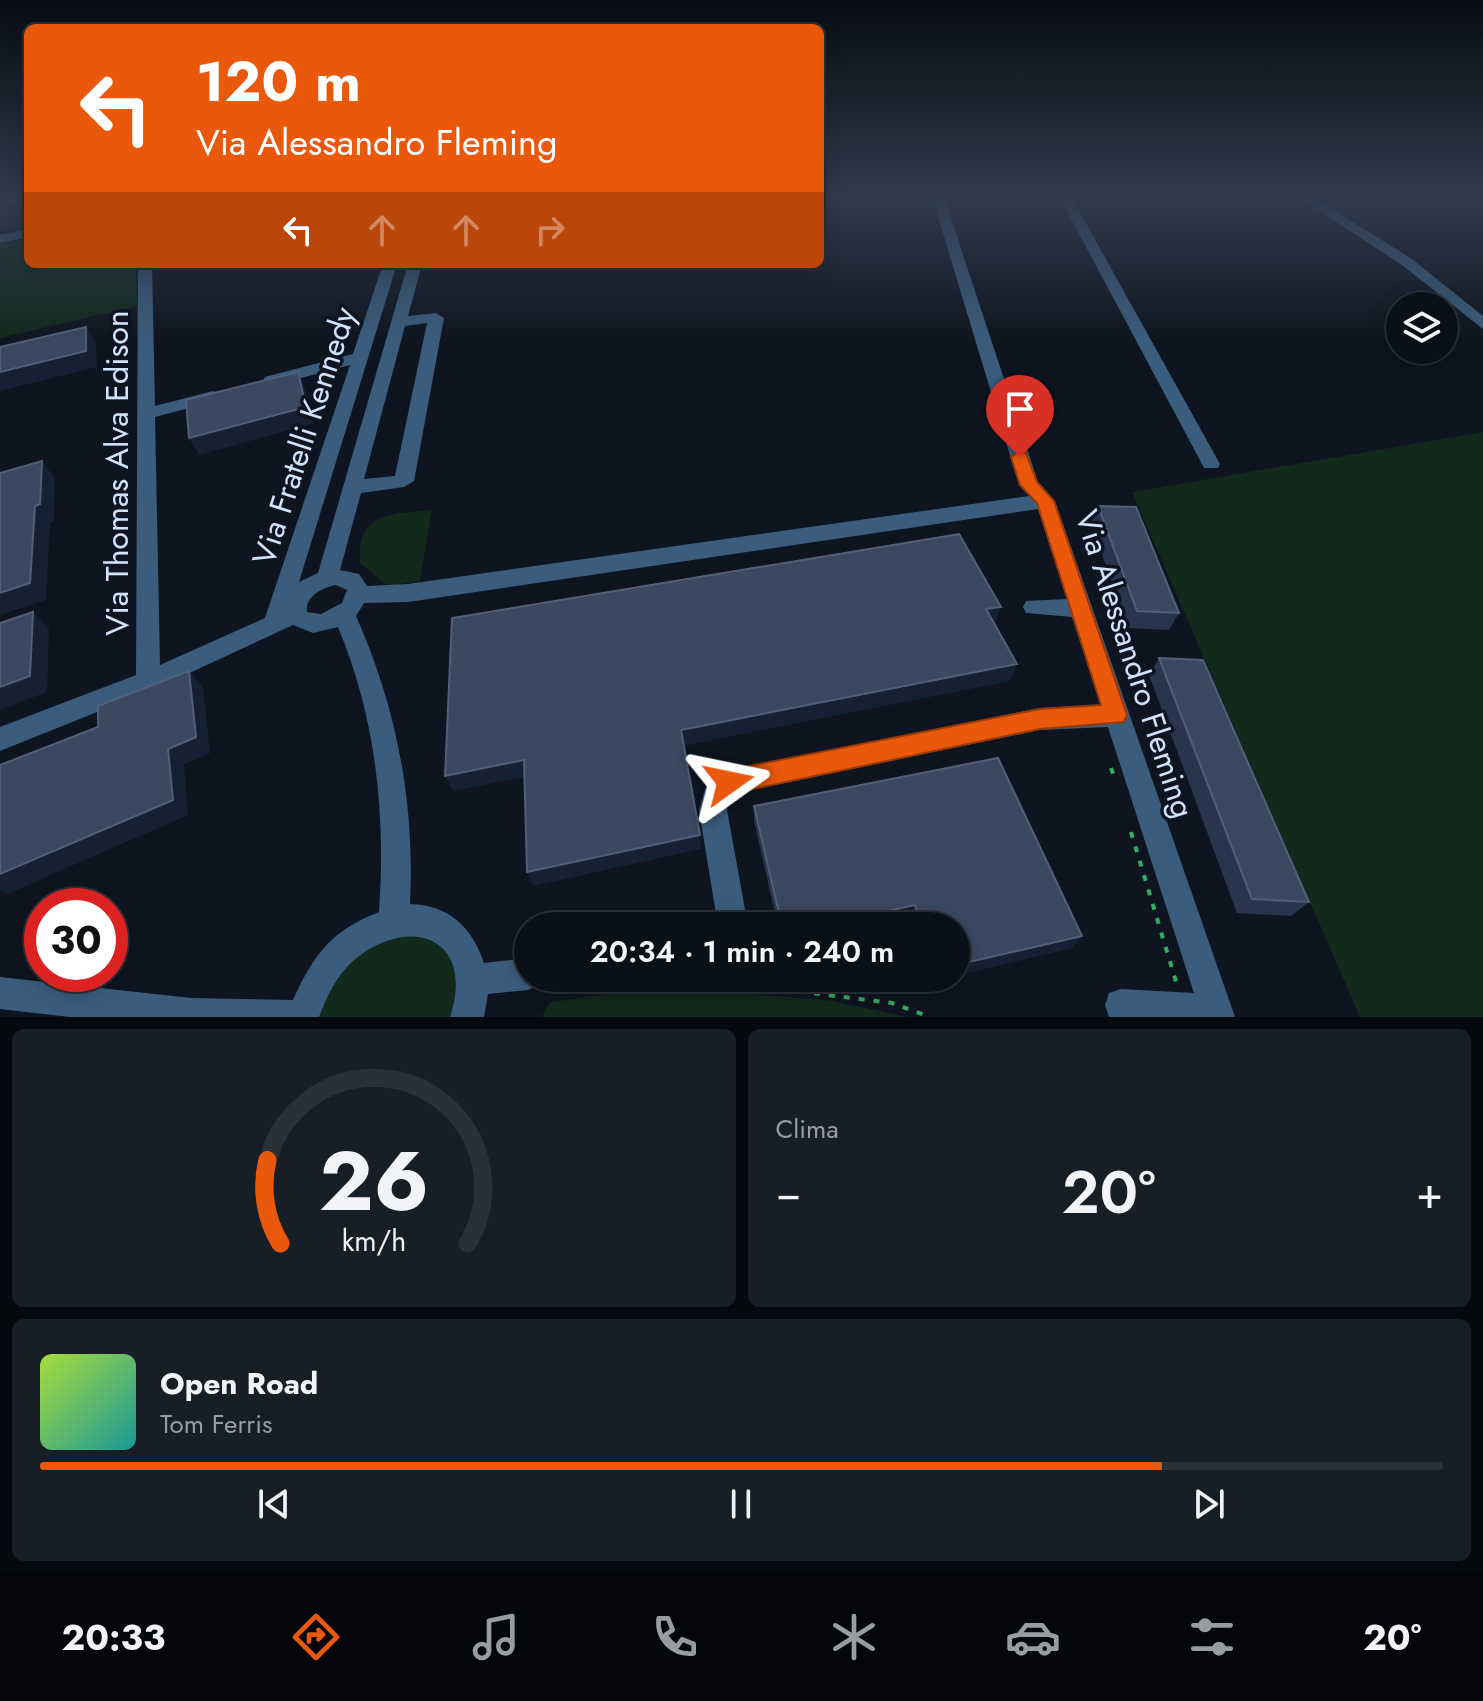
<!DOCTYPE html>
<html lang="it">
<meta charset="utf-8">
<style>
:root{--surface:#0a1018;--page:#181e25;--text:#f1f3f6;--muted:#999da2;--line:#2a3037;--accent:#ea580c}
body{margin:0;font-family:Jost,sans-serif;background:var(--page);color:var(--text);height:100vh;display:flex;flex-direction:column;font-size:30px;white-space:nowrap}
*{box-sizing:border-box;margin:0}
p{font-size:26px;color:var(--muted)}
.icon{flex:none;width:44px;height:44px;fill:none;stroke:currentColor;stroke-width:2;stroke-linecap:round;stroke-linejoin:round}
.map{position:relative;height:1017px;overflow:hidden}
.sheet{display:flex;flex-direction:column;gap:12px;padding:12px;background:#06090d;flex:1}
.sheet>*{flex:none}
.top-card{position:absolute;left:24px;top:24px;width:800px;height:244px;border-radius:12px;box-shadow:0 4px 20px #0003,0 0 0 2px var(--line);background:#ea580c;color:#fff;overflow:hidden}
.controls{position:absolute;left:1386px;top:292px;display:grid;gap:16px}
.controls a{display:grid;place-items:center;width:72px;height:72px;border-radius:50%;background:var(--surface);box-shadow:0 4px 20px #0003,0 0 0 2px var(--line);font-size:40px}
.speed{position:absolute;left:24px;top:888px;display:flex;gap:16px;font-size:40px;font-weight:700;text-align:center}
.speed>*{display:grid;place-content:center;width:104px;height:104px;border-radius:50%;background:var(--surface);box-shadow:0 4px 20px #0003,0 0 0 2px var(--line);line-height:1}
.speed .limit{border:12px solid #d22;background:#fff;color:#111}
.pin{position:absolute;display:grid;place-items:center;width:68px;height:68px;color:#fff;margin:-82px -34px;border-radius:50% 50% 50% 0;rotate:-45deg;box-shadow:0 0 8px #0007}
.pin .icon{rotate:45deg}
.me{position:absolute;width:88px;margin:-44px;rotate:78deg;stroke-linejoin:round;filter:drop-shadow(0 0 6px #0008)}
.turn{display:flex;align-items:center;gap:28px;height:168px;padding:0 40px;font-size:36px}
.turn .icon{width:104px;height:104px;stroke-width:2.5}
.turn b{display:block;font-size:56px;line-height:68px}
.lanes{display:flex;align-items:center;height:76px;padding:0 40px;background:#0003;justify-content:center;gap:40px;direction:ltr}
.lanes .off{opacity:.35}
.big{font-size:60px;font-weight:600;line-height:1.1}
.sheet .widget{flex:1;display:flex;flex-direction:column;justify-content:center;gap:12px;min-width:0;padding:0 28px;border-radius:12px;background:var(--page)}
.sheet .dial{align-items:center;gap:0}
.dial svg{height:208px;overflow:visible;fill:none;stroke:var(--line);stroke-width:7;stroke-linecap:round;text-anchor:middle}
.dial text{fill:var(--text);stroke:none}
.song{display:flex;align-items:center;gap:24px}
.cover{width:96px;height:96px;border-radius:12px;background:linear-gradient(135deg,hsl(80 70% 55%),hsl(180 70% 35%))}
.played{height:8px;border-radius:4px;background:linear-gradient(90deg,var(--accent) 80%,var(--line) 80%)}
.keys{display:flex;justify-content:space-around;direction:ltr}
.heat{display:flex;justify-content:space-between;align-items:center;font-size:44px;direction:ltr}
.sheet .tiles{flex:1;display:grid;gap:12px;grid-template-columns:1fr 1fr}
.widget:last-child{grid-column:span 2}
.trip{position:absolute;left:514px;top:912px;width:456px;height:80px;border-radius:40px;background:var(--surface);box-shadow:0 4px 20px #0003,0 0 0 2px var(--line);font-weight:600;line-height:80px;text-align:center}
.dock{display:flex;height:128px;justify-content:space-around;align-items:center;background:#04060a;color:var(--muted)}
.dock .icon{width:56px;height:56px}
.dock .current{color:var(--accent)}
.dock b{font-size:36px;color:var(--text)}
.map>svg:first-child{display:block}
.green{fill:#112a1c}
.lines{fill:none;stroke-linecap:round;stroke-linejoin:round}
.path{stroke:#33ad63;stroke-width:4;stroke-dasharray:6 9;stroke-linecap:butt}
.minor{fill:#3b5d7d;fill-rule:evenodd}
.wall{fill:#28354d}
.shaded-wall{fill:#162033}
.building{fill:#3a4860;stroke:#516079;stroke-width:2}
.route{fill:#ea580c;stroke:#983908;stroke-width:2}
.labels{text-anchor:middle;stroke-width:7;stroke-linejoin:round;paint-order:stroke}
.street-label{font-size:32px;fill:#cfe3fd;stroke:#0e1520}
</style>
<div class="map">
<svg width="1483" height="1017" viewBox="0 0 1483 1017">
<rect width="100%" height="100%" fill="#0e1520"/>
<path class="green" d="M 28,239 L 28,264 L 136,264 L 137,306 L 0,338 L 0,244 Z
M 1483,432 L 1483,1017 L 1360,1017 L 1132,492 Z
M 432,510 L 420,581 L 388,586 L 360,563 C 356,511 393,514 432,510 Z
M 424,930 C 463,955 463,973 456,1017 L 312,1017 L 336,967 L 364,942 Z
M 706,991 L 827,1000 L 909,1017 L 542,1017 L 550,1002 L 618,993 Z"/>
<g class="lines">
<path class="path" d="M 1111,768 L 1116,782
M 1131,832 L 1177,985
M 711,978 L 714,981 L 892,1003 L 930,1017"/>
<path class="minor" d="M 933,200 L 945,200 L 1038,482 L 1055,501 L 1235,1017 L 1109,1017 L 1105,1005 L 1109,993 L 1121,989 L 1194,993 L 1108,727 L 1040,730 L 735,793 L 729,798 L 727,810 L 748,926 L 718,926 L 699,810 L 707,782 L 719,773 L 1040,708 L 1101,705 L 1072,617 L 1026,613 L 1023,607 L 1026,601 L 1067,599 L 1038,509 L 408,602 L 364,603 L 356,616 C 397,708 415,804 410,904 C 449,905 472,927 484,963 L 528,958 L 528,978 L 542,978 L 539,985 L 528,990 L 488,994 L 484,1017 L 450,1017 C 476,939 411,913 354,960 C 337,975 327,996 319,1017 L 70,1017 L 0,1009 L 0,977 L 191,998 L 293,1000 C 314,954 331,931 379,912 C 386,814 376,718 338,627 L 313,633 L 293,625 L 157,688 L 0,751 L 0,727 L 136,675 L 138,264 L 152,264 L 155,406 L 213,391 L 222,396 L 219,400 L 155,417 L 160,665 L 265,618 L 350,365 L 271,386 L 263,381 L 265,377 L 353,354 L 383,264 L 397,264 L 299,582 L 318,573 L 408,264 L 422,264 L 408,316 L 436,313 L 444,318 L 414,481 L 404,487 L 361,493 L 340,570 L 359,574 L 367,586 L 408,584 L 1029,496 L 1019,485 ZM 427,323 L 395,476 L 364,479 L 405,326 ZM 336,585 L 347,590 L 342,603 L 321,614 L 307,612 C 305,596 322,588 336,585 Z
M 1061,200 L 1073,200 L 1220,464 L 1218,468 L 1204,468 L 1202,464 Z
M 1303,200 L 1318,200 L 1412,259 L 1483,316 L 1483,329 L 1402,265 Z
M 28,229 L 28,237 L 0,243 L 0,235 Z"/>
</g>
<path class="wall" d="M 1098,506 L 1179,613 L 1169,630 L 1128,628 L 1091,523 Z
M 1159,658 L 1309,902 L 1291,916 L 1237,913 L 1149,675 Z
M 754,806 L 1082,936 L 1072,948 L 956,926 L 913,926 L 910,918 L 875,926 L 778,926 L 754,821 Z"/>
<path class="shaded-wall" d="M 28,201 L 28,226 L 0,232 L 0,206 Z
M 86,327 L 96,343 L 97,367 L 0,391 L 0,372 Z
M 298,372 L 305,389 L 314,423 L 199,455 L 189,438 Z
M 42,461 L 55,478 L 54,521 L 50,523 L 46,600 L 0,615 L 0,593 L 35,506 Z
M 1001,607 L 995,624 L 980,626 L 986,609 Z
M 33,612 L 49,629 L 47,692 L 0,710 L 0,687 Z
M 1017,664 L 1010,681 L 682,746 L 681,730 Z
M 189,671 L 203,687 L 210,753 L 184,764 L 188,815 L 7,894 L 0,890 L 0,874 L 168,749 Z
M 524,760 L 529,776 L 453,791 L 445,776 Z
M 700,835 L 701,849 L 533,886 L 527,872 Z
M 915,905 L 910,918 L 875,926 L 820,926 Z
M 1082,936 L 1072,948 L 956,976 L 956,965 Z
M 934,978 L 947,978 L 932,982 Z"/>
<path class="building" d="M 0,200 L 28,200 L 28,201 L 0,206 Z
M 86,327 L 86,351 L 0,372 L 0,347 Z
M 298,372 L 306,407 L 189,438 L 186,400 Z
M 42,461 L 40,504 L 35,506 L 30,583 L 0,593 L 0,473 Z
M 1098,506 L 1136,507 L 1179,613 L 1137,611 Z
M 959,534 L 1001,607 L 986,609 L 1017,664 L 681,730 L 700,835 L 527,872 L 524,760 L 445,776 L 452,618 Z
M 33,612 L 30,676 L 0,687 L 0,623 Z
M 1159,658 L 1203,660 L 1309,902 L 1252,899 Z
M 189,671 L 196,737 L 168,749 L 173,800 L 0,874 L 0,765 L 98,727 L 98,706 Z
M 998,758 L 1082,936 L 956,965 L 956,926 L 923,926 L 915,905 L 820,926 L 782,926 L 754,806 Z"/>
<linearGradient id="sky" x2="0" y2="1"><stop stop-color="#080c12"/><stop offset="0.58" stop-color="#303b4e"/><stop offset="1" stop-color="#303b4e" stop-opacity="0"/></linearGradient>
<rect width="1483" height="343" fill="url(#sky)"/>
<path class="route" d="M 1020,451 L 1026,453 L 1037,482 L 1054,501 L 1127,715 L 1124,722 L 1040,729 L 729,794 L 721,790 L 717,782 L 721,774 L 729,770 L 1040,709 L 1101,705 L 1037,503 L 1020,485 L 1011,457 Z"/>
<g class="labels">
<g class="street-label">
<text transform="translate(304 436) rotate(-72)" y="11">Via Fratelli Kennedy</text>
<text transform="translate(117 473) rotate(-90)" y="11">Via Thomas Alva Edison</text>
<text transform="translate(1135 664) rotate(72)" y="11">Via Alessandro Fleming</text>
</g>
</g>
</svg>
<div class="controls">
<a><svg class="icon" aria-label="layers" viewBox="0 0 24 24"><path d="M12 4l9 5-9 5-9-5zM3 14l9 5 9-5"/></svg></a>
</div>
<div class="speed"><div class="limit">30</div></div>
<div class="pin" style="left:1020px;top:457px;background:#d93025"><svg class="icon" aria-label="arrive" viewBox="0 0 24 24"><path d="M6 21V4h12l-3 4 3 4H6"/></svg></div>
<svg class="me" style="left:729px;top:782px" viewBox="-20 -20 40 40"><path d="M0-17L14 15 0 8-14 15z" fill="#ea580c" stroke="#fff" stroke-width="4"/></svg>
<div class="trip">20:34 · 1 min · 240 m</div>
<div class="top-card">
<div class="turn"><svg class="icon" aria-label="left" viewBox="0 0 24 24"><path d="M17 20v-9H6M10 6l-5 5 5 5"/></svg><div><b>120 m</b>Via Alessandro Fleming</div></div>
<div class="lanes"><svg class="icon" aria-label="left" viewBox="0 0 24 24"><path d="M17 20v-9H6M10 6l-5 5 5 5"/></svg><svg class="icon off" aria-label="ahead" viewBox="0 0 24 24"><path d="M12 20V5M6 11l6-6 6 6"/></svg><svg class="icon off" aria-label="ahead" viewBox="0 0 24 24"><path d="M12 20V5M6 11l6-6 6 6"/></svg><svg class="icon off" aria-label="right" viewBox="0 0 24 24"><path d="M7 20v-9h11M14 6l5 5-5 5"/></svg></div>
</div>
</div>
<section class="sheet">
<div class="tiles">
<div class="widget dial"><svg viewBox="0 0 100 80">
<path d="M14 69A42 42 0 1 1 86 69"/>
<path d="M14 69A42 42 0 0 1 9 37" stroke="#ea580c"/>
<text x="50" y="56" font-size="32" font-weight="700">26</text>
<text x="50" y="72" font-size="11">km/h</text>
</svg></div>
<div class="widget"><p>Clima</p>
<div class="heat"><a>−</a><b class="big">20°</b><a>+</a></div>
</div>
<div class="widget">
<div class="song"><i class="cover"></i><div><b>Open Road</b><p>Tom Ferris</p></div></div>
<div class="played"></div>
<div class="keys"><svg class="icon" aria-label="previous" viewBox="0 0 24 24"><path d="M18 5L8 12l10 7zM5 5v14"/></svg><svg class="icon" aria-label="pause" viewBox="0 0 24 24"><path d="M8 5v14M16 5v14"/></svg><svg class="icon" aria-label="next" viewBox="0 0 24 24"><path d="M6 5l10 7-10 7zM19 5v14"/></svg></div>
</div>
</div>
</section>
<nav class="dock">
<b>20:33</b>
<svg class="icon current" aria-label="directions" viewBox="0 0 24 24"><path d="M12 3l9 9-9 9-9-9zM9 14v-3h6M13 9l2 2-2 2"/></svg>
<svg class="icon" aria-label="music" viewBox="0 0 24 24"><path d="M9 18V5l10-2v13"/><circle cx="6" cy="18" r="3"/><circle cx="16" cy="16" r="3"/></svg>
<svg class="icon" aria-label="phone" viewBox="0 0 24 24"><path d="M5 4h4l2 5-3 2q2 4 5 5l2-3 5 2v4C11 20 4 13 5 4z"/></svg>
<svg class="icon" aria-label="climate" viewBox="0 0 24 24"><path d="M12 3v18M4 7l16 10M4 17L20 7"/></svg>
<svg class="icon" aria-label="car" viewBox="0 0 24 24"><path d="M5 17H2v-5l4-1 3-4h7l3 4 3 1v5h-3M9 17h6M6 11h13"/><circle cx="7" cy="17" r="2"/><circle cx="17" cy="17" r="2"/></svg>
<svg class="icon" aria-label="filters" viewBox="0 0 24 24"><path d="M4 7h16M4 17h16"/><circle cx="9" cy="7" r="2"/><circle cx="15" cy="17" r="2"/></svg>
<b>20°</b>
</nav>
